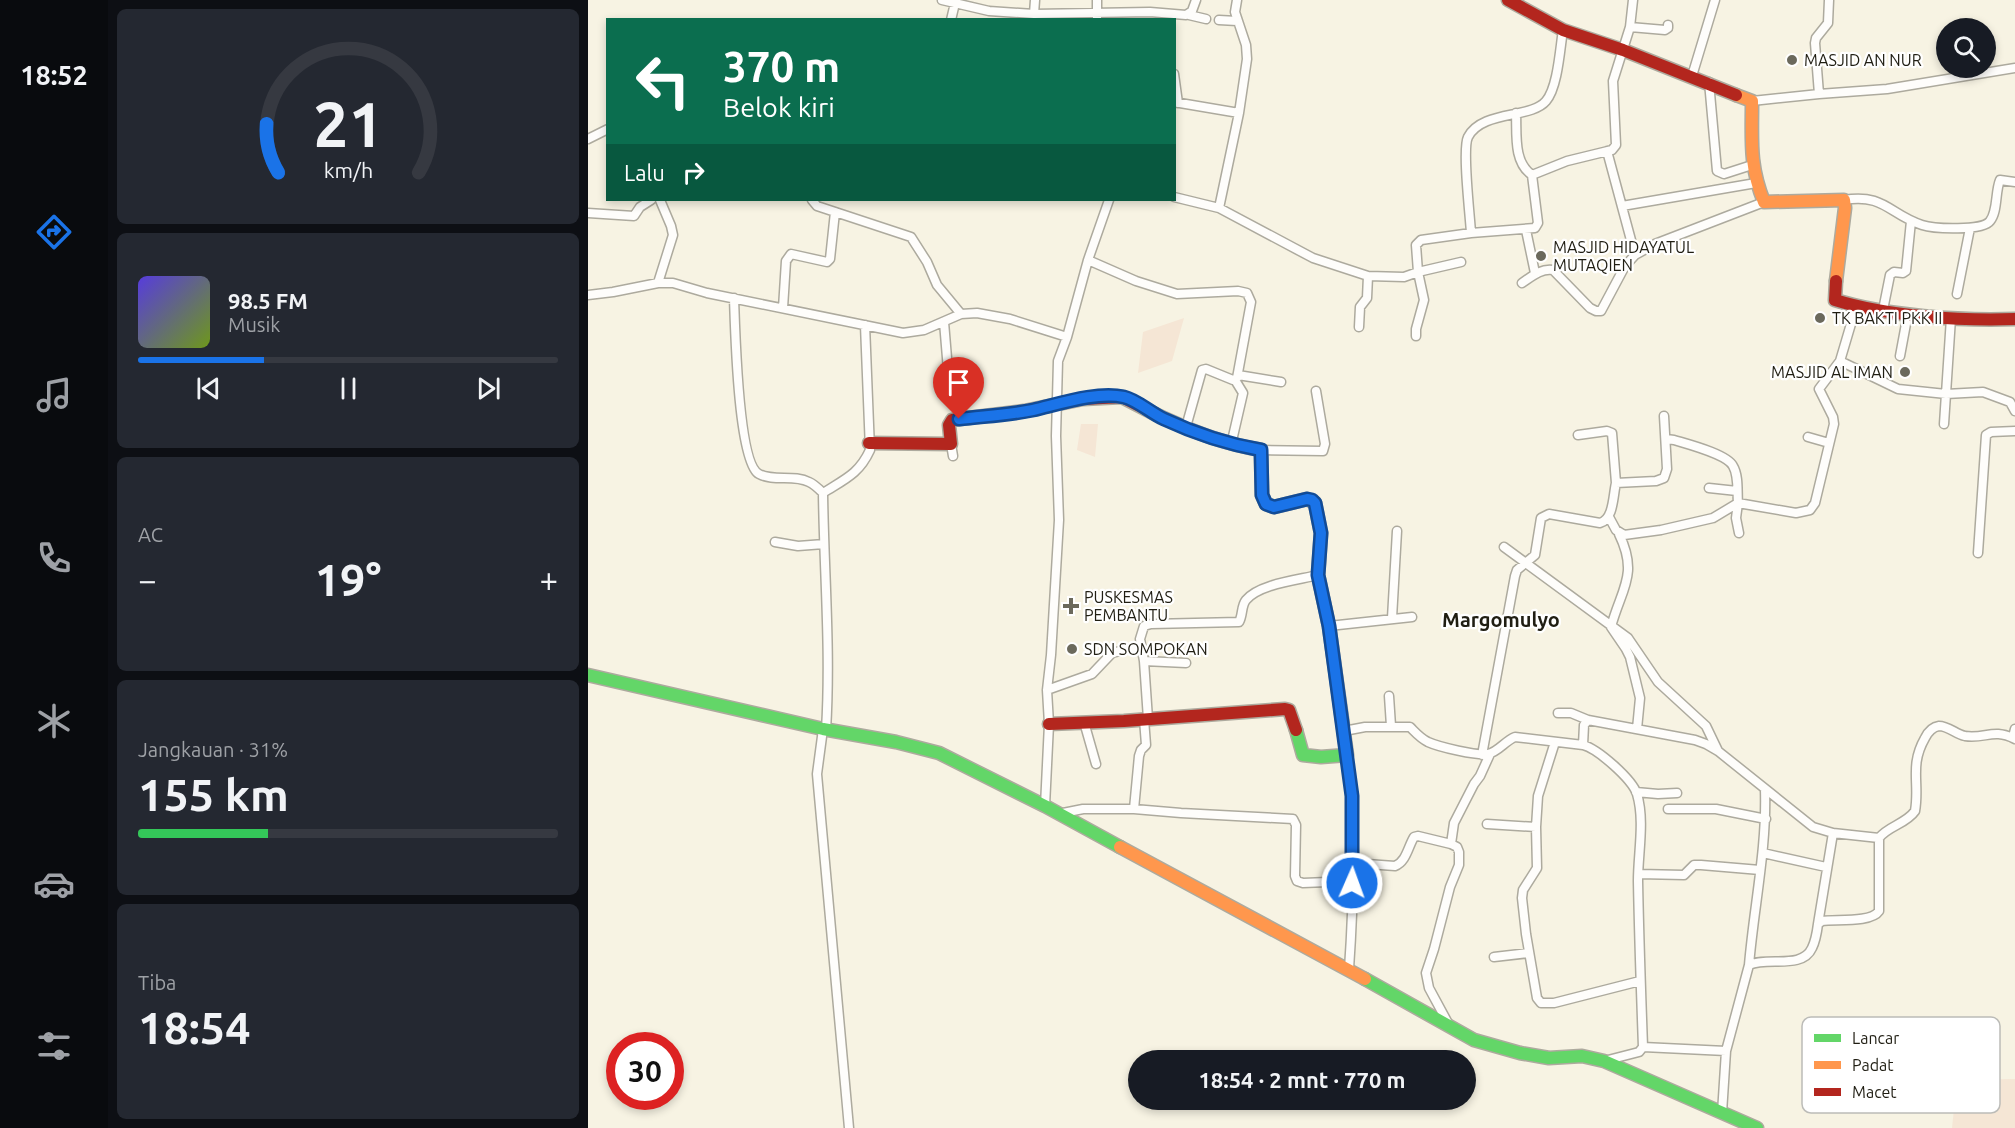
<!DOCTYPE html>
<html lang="id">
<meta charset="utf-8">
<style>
:root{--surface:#171b24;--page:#242831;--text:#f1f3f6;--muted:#9ea1a6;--line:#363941;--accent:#1a73e8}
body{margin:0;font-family:Ubuntu,sans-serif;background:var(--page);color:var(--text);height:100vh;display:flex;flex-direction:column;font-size:22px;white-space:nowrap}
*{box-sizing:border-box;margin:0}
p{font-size:20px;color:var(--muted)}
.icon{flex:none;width:33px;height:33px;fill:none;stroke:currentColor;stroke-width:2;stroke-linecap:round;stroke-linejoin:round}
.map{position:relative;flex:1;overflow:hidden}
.details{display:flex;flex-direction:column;gap:9px;padding:9px;background:#0d0f14;width:480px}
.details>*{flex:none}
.top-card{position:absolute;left:18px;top:18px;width:570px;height:183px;border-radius:0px;box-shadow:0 3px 9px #0003;background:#0b6e4f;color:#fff;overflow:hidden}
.tools{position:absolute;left:1348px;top:18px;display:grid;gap:12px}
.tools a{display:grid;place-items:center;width:60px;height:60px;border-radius:50%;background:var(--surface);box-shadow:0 3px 9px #0003;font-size:30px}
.speed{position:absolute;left:18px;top:1032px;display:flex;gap:12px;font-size:30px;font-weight:700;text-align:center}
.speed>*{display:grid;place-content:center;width:78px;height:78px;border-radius:50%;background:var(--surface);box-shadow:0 3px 9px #0003;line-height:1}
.speed .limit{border:9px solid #d22;background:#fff;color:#111}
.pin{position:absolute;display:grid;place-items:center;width:51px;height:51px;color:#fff;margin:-62px -26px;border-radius:50% 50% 50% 0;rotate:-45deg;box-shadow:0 0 6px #0007}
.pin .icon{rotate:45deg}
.me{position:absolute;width:66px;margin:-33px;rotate:2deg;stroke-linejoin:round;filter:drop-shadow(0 0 4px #0008)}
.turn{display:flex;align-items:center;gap:21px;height:126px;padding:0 18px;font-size:27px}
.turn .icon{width:78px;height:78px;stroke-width:2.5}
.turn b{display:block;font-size:42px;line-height:51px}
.then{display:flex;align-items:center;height:57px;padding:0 18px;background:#0003;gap:12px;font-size:22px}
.big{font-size:45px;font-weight:700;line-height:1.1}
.details .tile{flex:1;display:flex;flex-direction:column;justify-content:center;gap:9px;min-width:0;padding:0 21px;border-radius:9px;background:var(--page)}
.details .dial{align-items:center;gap:0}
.dial svg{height:156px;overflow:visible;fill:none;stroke:var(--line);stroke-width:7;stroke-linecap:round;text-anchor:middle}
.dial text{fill:var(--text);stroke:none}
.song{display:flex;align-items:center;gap:18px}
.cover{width:72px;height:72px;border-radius:9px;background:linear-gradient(135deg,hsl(250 70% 55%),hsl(80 70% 35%))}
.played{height:6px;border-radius:3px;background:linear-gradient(90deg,var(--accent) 30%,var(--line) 30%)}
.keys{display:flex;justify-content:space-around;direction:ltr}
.heat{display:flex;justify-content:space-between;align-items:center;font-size:33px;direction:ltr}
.charge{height:9px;border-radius:4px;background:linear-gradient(90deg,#34c759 31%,var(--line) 0)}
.trip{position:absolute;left:540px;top:1050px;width:348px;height:60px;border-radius:30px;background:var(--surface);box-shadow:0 3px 9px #0003;font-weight:700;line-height:60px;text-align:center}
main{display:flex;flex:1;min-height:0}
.dock{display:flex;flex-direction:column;width:108px;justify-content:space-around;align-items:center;background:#090b0e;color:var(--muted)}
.dock .icon{width:42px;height:42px}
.dock .selected{color:var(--accent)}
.dock b{font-size:27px;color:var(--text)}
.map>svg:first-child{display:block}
.green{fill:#f5e6d5}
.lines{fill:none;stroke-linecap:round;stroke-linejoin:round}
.street-casing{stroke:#adaa9e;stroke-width:11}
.fast-casing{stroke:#adaa9e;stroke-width:15}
.slow-casing{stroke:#adaa9e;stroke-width:15}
.jam-casing{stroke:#adaa9e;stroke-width:15}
.street{stroke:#fefdfb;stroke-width:8}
.fast{stroke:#63d668;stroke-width:12}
.slow{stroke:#ff974d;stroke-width:12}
.jam{stroke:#b3261e;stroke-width:12}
.route-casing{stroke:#114b97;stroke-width:15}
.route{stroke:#1a73e8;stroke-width:10}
.poi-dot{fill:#6b695c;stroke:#fff;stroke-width:2}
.labels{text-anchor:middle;stroke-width:4.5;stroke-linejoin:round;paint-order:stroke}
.poi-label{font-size:16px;fill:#201e13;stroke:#fff;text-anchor:start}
.quarter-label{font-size:20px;font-weight:bold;fill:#201e13;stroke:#fff}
.key{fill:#fff;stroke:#bcbcb8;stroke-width:1.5}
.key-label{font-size:16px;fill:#201e13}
</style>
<main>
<nav class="dock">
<b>18:52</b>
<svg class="icon selected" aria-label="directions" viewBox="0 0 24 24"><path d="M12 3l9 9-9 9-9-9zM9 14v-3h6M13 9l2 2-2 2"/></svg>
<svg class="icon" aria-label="music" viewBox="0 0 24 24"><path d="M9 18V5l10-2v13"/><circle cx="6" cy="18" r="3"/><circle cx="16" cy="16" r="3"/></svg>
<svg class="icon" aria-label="phone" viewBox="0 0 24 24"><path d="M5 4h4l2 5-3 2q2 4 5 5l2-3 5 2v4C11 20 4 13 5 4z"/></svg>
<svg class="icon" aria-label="climate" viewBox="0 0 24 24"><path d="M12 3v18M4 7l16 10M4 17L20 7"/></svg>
<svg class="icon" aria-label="car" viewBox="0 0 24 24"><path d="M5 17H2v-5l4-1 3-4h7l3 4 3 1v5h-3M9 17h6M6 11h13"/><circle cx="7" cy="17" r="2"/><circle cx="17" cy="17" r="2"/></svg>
<svg class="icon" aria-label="filters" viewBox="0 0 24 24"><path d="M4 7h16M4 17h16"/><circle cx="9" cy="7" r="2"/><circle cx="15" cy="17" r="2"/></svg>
</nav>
<section class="details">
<div class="tile dial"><svg viewBox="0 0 100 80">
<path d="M14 69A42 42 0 1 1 86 69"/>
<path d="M14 69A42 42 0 0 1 8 44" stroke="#1a73e8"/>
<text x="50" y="56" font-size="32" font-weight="700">21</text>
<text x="50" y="72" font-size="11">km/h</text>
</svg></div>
<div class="tile">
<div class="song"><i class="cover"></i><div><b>98.5 FM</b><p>Musik</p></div></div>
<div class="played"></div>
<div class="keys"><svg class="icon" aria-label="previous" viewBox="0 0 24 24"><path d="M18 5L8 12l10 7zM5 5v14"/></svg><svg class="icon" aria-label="pause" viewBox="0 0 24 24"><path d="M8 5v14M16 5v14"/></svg><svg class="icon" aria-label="next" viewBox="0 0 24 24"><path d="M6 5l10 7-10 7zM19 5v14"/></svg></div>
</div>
<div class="tile"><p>AC</p>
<div class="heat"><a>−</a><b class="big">19°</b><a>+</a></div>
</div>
<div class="tile"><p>Jangkauan · 31%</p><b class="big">155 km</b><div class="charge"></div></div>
<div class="tile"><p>Tiba</p><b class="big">18:54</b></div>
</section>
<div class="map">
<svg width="1427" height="1128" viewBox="0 0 1427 1128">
<rect width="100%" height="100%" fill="#f7f3e3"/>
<path class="green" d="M 596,318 L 584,361 L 550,373 L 555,332 Z
M 493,424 L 510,424 L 507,457 L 489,450 Z
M 1427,1079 L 1427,1128 L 1364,1128 L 1369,1080 Z"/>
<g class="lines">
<defs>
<path id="street" d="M 354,0 L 401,11 L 446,14 L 562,12 L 598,15 L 604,11 L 608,0
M 509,0 L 509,20
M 1241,0 L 1240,23 L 1228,38 L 1227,43 L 1231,94 L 1299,89 L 1427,68
M 446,14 L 447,0
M 601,15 L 618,19
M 363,20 L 367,3
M 631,20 L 649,21
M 1042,27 L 1077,30 L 1080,28 L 1080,25
M 586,74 L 590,103
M 1104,76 L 1127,0
M 1121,82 L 1129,171 L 1136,174 L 1164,165
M 1164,101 L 1231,94
M 586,102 L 651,113
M 928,113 C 929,134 925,162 944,175
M 0,139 L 20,129
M 1019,151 L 1047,255
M 586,197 L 631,208 L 725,258 L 780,276 L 816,277 L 830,272 L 828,245 L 833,240 L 883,233 L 947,228 L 950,223 L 944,175 L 979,161 L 1024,150 L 1028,145 L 1025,81 L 1042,27 L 1045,0
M 224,200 L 229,206 L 323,237 L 339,262 L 349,285 L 373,314
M 1256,200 C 1296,193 1302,215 1334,225 C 1346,229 1395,231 1402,221 C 1410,211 1407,192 1412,180 L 1427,182
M 1034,206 L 1168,183
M 631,208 L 651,113 L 659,59 L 658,45 L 647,12 L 649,0
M 0,213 L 46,216 L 52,207 L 63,200
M 938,230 L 947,273
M 883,233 C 882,215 874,149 880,137 C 894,110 943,119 958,101 C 970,87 972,48 975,30
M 500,260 L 548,281 L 589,294 L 650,291 L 659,293 L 663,302 L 649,378 L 645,380 L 618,369 L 614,370 L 598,427
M 70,283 L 85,235 L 83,226 L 72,200
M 934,283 C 943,277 953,268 965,270 L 1002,308 L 1008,311 L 1013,311 L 1037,266 L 1047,255 L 1067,244 L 1176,202
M 1369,294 L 1382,228
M 0,295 L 25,292 L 70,283 L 85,283 L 119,293 L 315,333 L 336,330 L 373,314 L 389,313 L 422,319 L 479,337
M 146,298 C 147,325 150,463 171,474 C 186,482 206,474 221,482 C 226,484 231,489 235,493 C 236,572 243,651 238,730
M 195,308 L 198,261 L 203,254 L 239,262 L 242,259 L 247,212
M 1295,310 L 1302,275 L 1306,272 L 1315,273 L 1318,271 L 1323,221
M 356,322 L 360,370
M 771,327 L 772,307 L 779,298 L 780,276
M 828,336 L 828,329 L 836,300 L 830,272 L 873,262
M 1312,356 L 1320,313
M 1252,361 L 1310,389 L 1358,394 L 1395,392 L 1422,402 L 1427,411
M 650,375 L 693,382
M 1356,424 L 1363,318
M 990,435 L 1019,431 L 1024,433 L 1028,483
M 1220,437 L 1241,443
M 1078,439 L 1086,440 C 1099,444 1139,454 1145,466 C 1151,476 1149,492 1150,503 L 1208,513 L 1222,510 L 1227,503 L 1246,424 L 1245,417 L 1231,389 L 1252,361 L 1268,307
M 363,444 L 365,456
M 643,445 L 655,393 L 647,380
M 673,450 L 735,451 L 737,444 L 728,391
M 1121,488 L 1149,491
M 235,493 C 257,479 271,474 282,450 L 277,325
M 1150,503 L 1148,518 L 1151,533
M 1021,517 L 1028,530 L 1036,535 L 1073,530 L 1125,518 L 1150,503
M 1031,534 C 1051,575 1033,589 1023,627 L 1038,649 L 1042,657 L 1052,698 L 1049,729
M 187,542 L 210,546 L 236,544
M 916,547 L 1040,638 L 1070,682 L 1118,726 L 1130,751
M 1390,553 L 1398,435 L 1403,432 L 1427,431
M 804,618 L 809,531
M 741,626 L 824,617
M 556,661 L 598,663
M 459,690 L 504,674 L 524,653 L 553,646
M 801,696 L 803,726
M 970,713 L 983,713 L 1000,720 L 1107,740 L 1118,744 L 1130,751 L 1225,827 L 1245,833 L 1291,838
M 556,719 L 558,745 L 553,750 L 551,756 L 546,809 L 593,813 L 705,819 L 708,825 L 707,876 L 709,881 L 715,883 L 764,881
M 560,719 L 556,661 L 552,639 L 556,626 L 563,624 L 651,622 C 655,615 653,606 658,600 C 671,584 710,580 730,575
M 496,722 L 508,764
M 235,729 L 229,774 L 261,1128
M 756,731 L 777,727 L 822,727 C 828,733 832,738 840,742 C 851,747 889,756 900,754 C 910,752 917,741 927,737 L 995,745 C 1010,749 1044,779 1049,794 C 1057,821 1050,853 1050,881 C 1051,936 1053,992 1055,1047 L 1051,1052 L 1016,1061
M 1425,737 L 1427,729
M 967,742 L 950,796 L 948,827 L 949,868 L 935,890 L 934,898 L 938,934 L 949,998 L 953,1003 L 966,1003 L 1052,981
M 995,745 L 996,725 L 1000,720
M 759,755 C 768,826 766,898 761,969
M 894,755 L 927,576 L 929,570 L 947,555 L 953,518 L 961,514 L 1012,523 C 1026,519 1025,495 1028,483 L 1068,481 L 1076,478 L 1079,469 L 1076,416
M 1048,792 L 1070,794 L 1089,793
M 457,806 L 461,724 L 459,690 L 463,655 L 471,520 L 468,436 L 470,361 L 479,337 L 500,260 L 521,200
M 1080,809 L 1128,809 L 1178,819
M 470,814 L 495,809 L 546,809
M 899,824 L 948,827
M 863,844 L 866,823 L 886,784 L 892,776 L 902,754
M 1175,853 L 1238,867
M 765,863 L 807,866 C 818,862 820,847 826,837 L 830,836 L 863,844 L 869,847 L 871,852 L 871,865 L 862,887 L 846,949 L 838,973 L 841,988 L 861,1025
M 1051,874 L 1096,875 L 1106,865 L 1113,865 L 1172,870
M 1230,924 L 1245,833
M 906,957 L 941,953
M 1161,965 C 1166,906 1179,848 1177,789
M 1055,1047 L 1138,1051
M 1134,1113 L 1138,1051 L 1161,965 C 1179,956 1214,970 1224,948 C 1228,940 1229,932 1230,924 L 1234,921 C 1248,919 1283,923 1291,911 L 1291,838 C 1300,826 1318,824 1327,811 C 1332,783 1321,766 1337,738 C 1340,732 1344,727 1351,726 C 1360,726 1368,734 1377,736 C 1398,739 1405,728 1427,739"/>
<path id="fast" d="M 567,414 C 604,431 632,443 673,450 L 674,495 L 678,504 L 686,507 L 719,499 L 727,503 L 733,533 L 730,575 L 741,626 L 759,755 L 733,757 L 715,755 L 708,730
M 0,675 L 235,729 L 308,742 L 351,753 L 457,806 L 532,847
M 777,979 L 886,1040 L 932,1053 L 961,1058 L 994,1056 L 1016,1061 L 1169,1128"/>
<path id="slow" d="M 1148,95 L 1164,101 C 1164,140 1161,165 1176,202 L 1256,200 L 1257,208 L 1248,281
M 532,847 L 777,979"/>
<path id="jam" d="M 920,0 L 975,30 L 1035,50 L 1148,95
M 1248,281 L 1247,300 C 1298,316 1373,321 1427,319
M 281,443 L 363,444 L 361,425 L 364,420 L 436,411 L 495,399 L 534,397 L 567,414
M 461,724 L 536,721 L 697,709 L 701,710 L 708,730"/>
</defs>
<use href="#street" class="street-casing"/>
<use href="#fast" class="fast-casing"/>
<use href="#slow" class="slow-casing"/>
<use href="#jam" class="jam-casing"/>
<use href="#street" class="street"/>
<use href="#fast" class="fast"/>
<use href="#slow" class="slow"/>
<use href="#jam" class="jam"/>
</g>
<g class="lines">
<defs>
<path id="route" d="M 371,419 C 396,416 421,415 445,410 C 471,404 509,391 536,397 C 549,400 563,413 576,419 C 608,434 639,444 673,450 L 674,495 L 678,504 L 686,507 L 719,499 L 724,500 L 727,503 L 733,533 L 730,575 L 741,626 L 764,796 L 764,883"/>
</defs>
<use href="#route" class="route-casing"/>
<use href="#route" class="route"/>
</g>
<g class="poi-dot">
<circle cx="1204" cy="60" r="6"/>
<circle cx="953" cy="256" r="6"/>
<circle cx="1232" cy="318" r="6"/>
<circle cx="1317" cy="372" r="6"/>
<path d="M480 597h6v6h6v6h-6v6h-6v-6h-6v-6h6z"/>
<circle cx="484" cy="649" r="6"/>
</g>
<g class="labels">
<g class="poi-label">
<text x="1216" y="66">MASJID AN NUR</text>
<text x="965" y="253">MASJID HIDAYATUL<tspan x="965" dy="18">MUTAQIEN</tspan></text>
<text x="1244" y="324">TK BAKTI PKK II</text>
<text x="1305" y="378" text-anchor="end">MASJID AL IMAN</text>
<text x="496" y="603">PUSKESMAS<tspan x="496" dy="18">PEMBANTU</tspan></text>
<text x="496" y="655">SDN SOMPOKAN</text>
</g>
<g class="quarter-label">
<text x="913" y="627">Margomulyo</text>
</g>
</g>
<rect x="1214" y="1017" width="198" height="96" rx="9" class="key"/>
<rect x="1226" y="1034" width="27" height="8" fill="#63d668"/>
<rect x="1226" y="1061" width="27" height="8" fill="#ff974d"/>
<rect x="1226" y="1088" width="27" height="8" fill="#b3261e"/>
<g class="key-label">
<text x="1264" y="1044">Lancar</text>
<text x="1264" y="1071">Padat</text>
<text x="1264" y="1098">Macet</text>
</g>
</svg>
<div class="tools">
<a><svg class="icon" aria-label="search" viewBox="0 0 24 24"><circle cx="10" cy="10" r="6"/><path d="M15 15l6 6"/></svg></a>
</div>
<div class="speed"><div class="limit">30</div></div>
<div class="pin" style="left:371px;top:419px;background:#d93025"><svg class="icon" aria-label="arrive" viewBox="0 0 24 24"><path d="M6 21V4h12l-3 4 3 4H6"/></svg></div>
<svg class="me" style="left:764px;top:883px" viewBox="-20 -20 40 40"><circle r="17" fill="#1a73e8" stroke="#fff" stroke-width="3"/><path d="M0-11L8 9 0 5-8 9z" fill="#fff"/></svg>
<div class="trip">18:54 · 2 mnt · 770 m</div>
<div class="top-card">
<div class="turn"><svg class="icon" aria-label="left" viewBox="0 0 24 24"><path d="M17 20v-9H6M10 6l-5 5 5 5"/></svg><div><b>370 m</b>Belok kiri</div></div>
<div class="then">Lalu<svg class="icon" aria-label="right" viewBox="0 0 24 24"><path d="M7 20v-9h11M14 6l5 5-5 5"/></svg></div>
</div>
</div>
</main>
